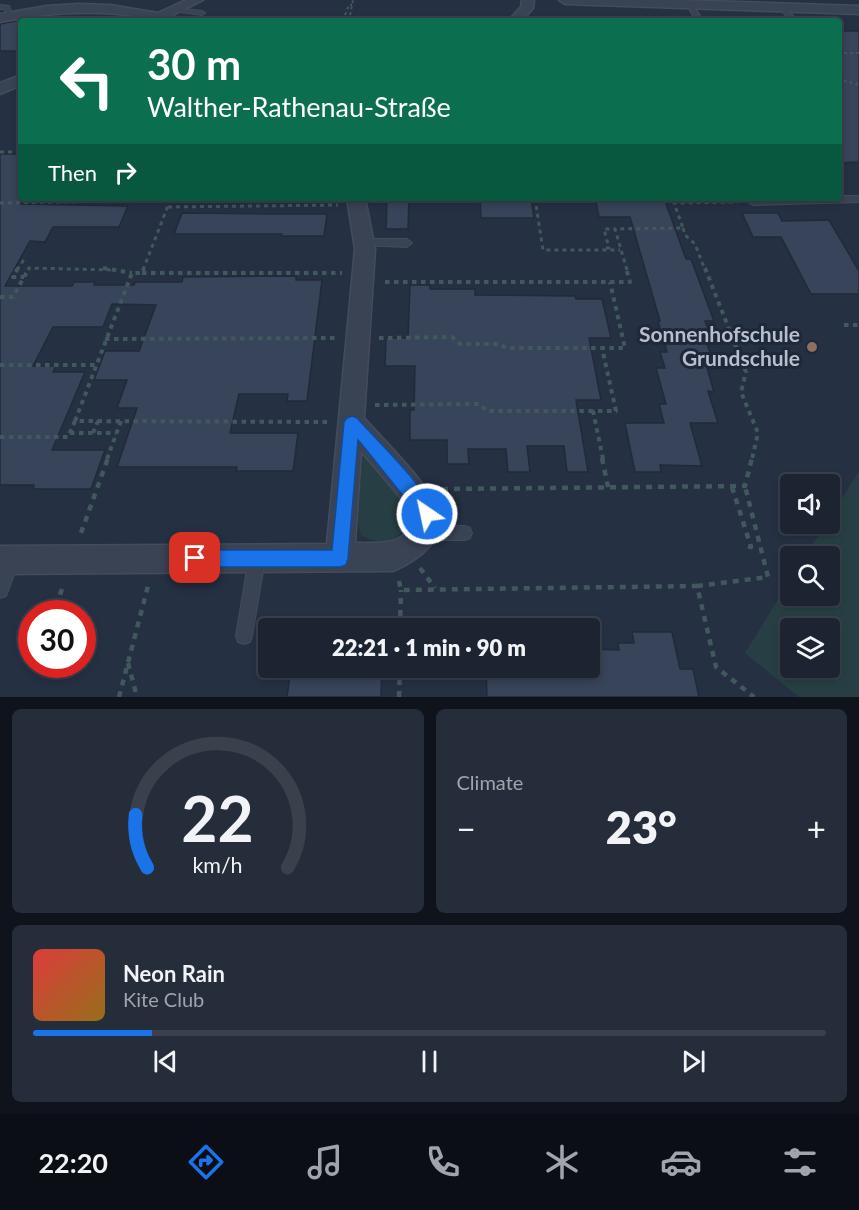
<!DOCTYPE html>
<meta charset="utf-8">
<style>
:root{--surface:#1c2432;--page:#252c3a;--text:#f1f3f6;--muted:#a0a4ac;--line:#3a414d;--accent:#1a73e8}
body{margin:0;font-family:Lato,sans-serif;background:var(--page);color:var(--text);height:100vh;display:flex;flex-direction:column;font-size:22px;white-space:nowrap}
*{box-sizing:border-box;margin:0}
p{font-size:20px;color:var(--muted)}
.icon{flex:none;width:33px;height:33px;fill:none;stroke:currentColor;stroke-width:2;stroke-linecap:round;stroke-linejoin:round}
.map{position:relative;height:697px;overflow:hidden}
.drawer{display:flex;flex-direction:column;gap:12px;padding:12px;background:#0f141c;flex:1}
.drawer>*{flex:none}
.top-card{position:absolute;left:18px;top:18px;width:824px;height:183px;border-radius:6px;box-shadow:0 3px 9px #0003,0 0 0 2px var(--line);background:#0b6e4f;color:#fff;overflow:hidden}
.buttons{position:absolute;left:780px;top:474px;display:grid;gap:12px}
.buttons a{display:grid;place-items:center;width:60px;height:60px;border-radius:6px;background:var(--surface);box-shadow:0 3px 9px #0003,0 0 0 2px var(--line);font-size:30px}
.speed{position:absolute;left:18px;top:600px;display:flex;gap:12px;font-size:30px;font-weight:700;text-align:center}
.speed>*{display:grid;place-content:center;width:78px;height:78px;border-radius:50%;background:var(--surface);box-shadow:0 3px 9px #0003,0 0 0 2px var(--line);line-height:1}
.speed .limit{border:9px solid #d22;background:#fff;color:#111}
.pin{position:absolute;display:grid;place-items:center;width:51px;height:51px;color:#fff;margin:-26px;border-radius:12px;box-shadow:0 3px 9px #0006}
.me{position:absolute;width:66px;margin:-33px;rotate:326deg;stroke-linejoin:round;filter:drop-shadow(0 0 4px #0008)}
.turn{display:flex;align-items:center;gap:21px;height:126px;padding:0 30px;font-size:27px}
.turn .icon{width:78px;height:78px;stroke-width:2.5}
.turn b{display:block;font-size:42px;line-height:51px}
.then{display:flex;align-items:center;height:57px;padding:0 30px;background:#0003;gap:12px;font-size:22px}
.big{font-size:45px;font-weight:800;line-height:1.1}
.drawer .widget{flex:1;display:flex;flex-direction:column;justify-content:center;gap:9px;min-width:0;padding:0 21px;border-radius:9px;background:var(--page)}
.drawer .dial{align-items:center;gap:0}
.dial svg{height:156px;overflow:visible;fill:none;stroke:var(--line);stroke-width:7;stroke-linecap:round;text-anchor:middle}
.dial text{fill:var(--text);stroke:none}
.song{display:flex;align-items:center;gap:18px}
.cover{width:72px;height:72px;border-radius:9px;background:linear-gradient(135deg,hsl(0 70% 55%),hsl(40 70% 35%))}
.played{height:6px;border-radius:3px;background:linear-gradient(90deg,var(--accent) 15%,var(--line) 15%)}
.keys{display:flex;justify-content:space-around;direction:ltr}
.heat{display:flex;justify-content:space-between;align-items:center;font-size:33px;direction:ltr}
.drawer .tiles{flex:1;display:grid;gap:12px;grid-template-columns:1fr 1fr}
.widget:last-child{grid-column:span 2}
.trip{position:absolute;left:258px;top:618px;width:342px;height:60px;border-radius:6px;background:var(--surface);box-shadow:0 3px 9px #0003,0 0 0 2px var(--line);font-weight:800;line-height:60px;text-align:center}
.menu{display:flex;height:96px;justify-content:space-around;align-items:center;background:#0b0e14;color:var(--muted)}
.menu .icon{width:42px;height:42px}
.menu .on{color:var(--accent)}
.menu b{font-size:27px;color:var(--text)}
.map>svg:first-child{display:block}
.green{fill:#273f44;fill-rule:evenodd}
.building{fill:#374459;stroke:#202a3a;stroke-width:1.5}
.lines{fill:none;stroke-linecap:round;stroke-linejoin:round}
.lane-casing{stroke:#434c5c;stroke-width:2}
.street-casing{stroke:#434c5c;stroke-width:3}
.path-far3{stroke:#41585c;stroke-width:2;stroke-dasharray:3 3;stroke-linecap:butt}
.path-far2{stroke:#41585c;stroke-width:3;stroke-dasharray:4 4;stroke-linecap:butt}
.path-far1{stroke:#41585c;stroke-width:4;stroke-dasharray:4.5 4.5;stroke-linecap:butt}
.path{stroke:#41585c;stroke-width:4.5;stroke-dasharray:6 6;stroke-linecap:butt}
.lane{fill:#3a4353;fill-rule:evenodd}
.street{fill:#3a4353;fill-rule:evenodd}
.route{fill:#1a73e8;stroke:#114b97;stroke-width:1.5}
.education-dot{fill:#8d6e63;stroke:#1e2838;stroke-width:2}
.labels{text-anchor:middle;stroke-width:6;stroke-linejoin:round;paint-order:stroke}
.poi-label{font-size:21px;font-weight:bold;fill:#b7becd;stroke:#1e2838;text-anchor:end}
</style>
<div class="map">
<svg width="859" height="697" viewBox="0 0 859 697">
<rect width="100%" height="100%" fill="#253043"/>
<path class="green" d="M 362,453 L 410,508 L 407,529 C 389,543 382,546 361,535 L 358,522 Z
M 859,471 L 859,697 L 799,697 L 745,653 L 790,580 L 790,596 L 830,596 L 830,556 L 805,556 L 826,524 L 830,524 L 830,518 ZM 790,628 L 830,628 L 830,668 L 790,668 Z"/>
<path class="building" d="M 21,20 L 21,51 L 0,51 L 0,24 Z
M 838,31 L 859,31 L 859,162 L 838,163 Z
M 0,154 L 21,154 L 21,204 L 128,206 L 119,227 L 53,227 L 45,242 L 30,241 L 5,286 L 72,286 L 74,282 L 95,282 L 94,285 L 134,285 L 135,282 L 182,282 L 183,277 L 296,276 L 296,280 L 322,280 L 307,401 L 287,401 L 288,394 L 239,394 L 230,433 L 298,433 L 293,471 L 236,471 L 237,467 L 117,467 L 137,408 L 117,408 L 127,380 L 94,380 L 105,351 L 139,351 L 156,305 L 112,304 L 103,327 L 53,327 L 33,366 L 56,366 L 53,372 L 85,372 L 52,450 L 105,450 L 91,489 L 33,489 L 34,485 L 0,485 Z
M 387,198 L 409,198 L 408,229 L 386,229 Z
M 480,198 L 531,198 L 534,218 L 481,218 Z
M 595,198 L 664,198 L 686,259 L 691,259 L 714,321 L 705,321 L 712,341 L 706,341 L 716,369 L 707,368 L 714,392 L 708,391 L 718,423 L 690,423 L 702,466 L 660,465 L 661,472 L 635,472 L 625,423 L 664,423 L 659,404 L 666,404 L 656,368 L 665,368 L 660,352 L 667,352 L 658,321 L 660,321 L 630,217 L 599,217 Z
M 182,213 L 276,214 L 327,214 L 324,236 L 281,236 L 282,234 L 174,234 Z
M 742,213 L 778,213 L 782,221 L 829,220 L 859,271 L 859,294 L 811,294 L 781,237 L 753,237 Z
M 410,285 L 430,285 L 430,289 L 475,289 L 475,295 L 575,296 L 576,299 L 602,299 L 611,338 L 589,338 L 601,400 L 576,400 L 588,472 L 567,472 L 564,446 L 527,446 L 530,472 L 508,472 L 506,449 L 468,449 L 469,464 L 447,464 L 447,440 L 410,440 L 410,410 L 414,410 L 415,366 L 385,366 L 386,338 L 408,338 Z
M 632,632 L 672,632 L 680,669 L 693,669 L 699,697 L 487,697 L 486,668 L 590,668 L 590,649 L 619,650 L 618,643 L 634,643 Z
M 291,668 L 382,668 L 381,697 L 287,697 Z"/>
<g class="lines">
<defs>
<path id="lane" d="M 690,3 L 692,4 L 704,21 L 696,21 L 687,5 Z
M 0,5 L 9,6 L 13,17 L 9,17 L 4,9 L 0,9 Z
M 779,5 L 783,5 L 798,21 L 790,21 L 779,7 Z
M 175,8 L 202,11 L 205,13 L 202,15 L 173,11 L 172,10 Z
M 838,196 L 859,196 L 859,202 L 753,205 L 748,202 L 753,199 L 838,198 Z
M 365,239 L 407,239 L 412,243 L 407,247 L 361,245 L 360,243 Z
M 425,526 L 465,526 L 470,528 L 472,533 L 470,538 L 465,540 L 425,540 L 420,538 L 418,533 L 420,528 Z
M 257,551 L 262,553 L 265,558 L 252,636 L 250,642 L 244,644 L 238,642 L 236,636 L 249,558 L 252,553 Z
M 11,554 L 16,556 L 19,561 L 6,596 L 0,598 L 0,570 L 6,556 Z"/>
<path id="street" d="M 186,0 L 203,0 L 161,21 L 143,21 L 147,18 C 97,9 49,12 0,22 L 0,14 L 47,6 L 78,4 L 110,5 L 158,13 Z
M 522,0 L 534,0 L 533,8 L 522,21 L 508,21 L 521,7 Z
M 559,0 L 678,0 L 859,6 L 859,14 L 565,4 Z
M 21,75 L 21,85 L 0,94 L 0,83 Z
M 347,198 L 365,198 L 375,249 L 364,418 C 379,435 439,495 440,515 C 442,544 416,561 393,571 L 0,574 L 0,546 L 327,544 L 355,249 ZM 361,451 L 401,498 L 413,516 C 408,547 380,543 355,543 Z"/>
</defs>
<use href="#lane" class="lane-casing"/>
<use href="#street" class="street-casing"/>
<path class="path-far3" d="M 345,15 L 349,5 L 352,5
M 349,21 L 353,0
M 838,53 L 859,53
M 838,79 L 859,85"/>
<path class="path-far2" d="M 0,152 L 21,152
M 535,198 L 543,250 L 620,250
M 0,203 L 170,200
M 168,207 L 338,205
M 683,228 L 685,235 L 695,244 L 705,270
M 606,248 L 609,248 L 604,229 L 615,229
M 17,270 L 23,261 L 19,261
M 28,270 L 29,268 L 112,270
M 143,270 L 171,198
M 627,270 L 615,229 L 683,228 L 674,203 L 738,202"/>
<path class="path-far1" d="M 18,268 L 13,277 L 24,277
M 103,268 L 132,273
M 705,268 L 746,372 L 741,392 L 758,433 L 752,459
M 142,273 L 342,273
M 385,282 L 630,282 L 626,268
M 0,297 L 13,297 L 29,268
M 844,325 L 859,325
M 379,338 L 452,337 L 460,344 L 500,344 L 506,348 L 602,348
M 105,339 L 336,338
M 0,365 L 95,365
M 375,405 L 479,404 L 487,411 L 593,411
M 75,421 L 132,273 L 142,273 L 144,268
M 70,433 L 116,433
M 93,433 L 98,421
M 0,437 L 68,437 L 75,421 L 327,422
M 107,459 L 121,421
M 603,459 L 593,411 L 616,411 L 602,348 L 625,348 L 610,282"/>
<path class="path" d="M 602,458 L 608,487
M 732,487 L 751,547 L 747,546
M 442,489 L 745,486 L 752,458
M 81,533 L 108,458
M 420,568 L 435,588
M 399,581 L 401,590 L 697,586 L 716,667 L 754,697
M 697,586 L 768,577 L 745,486
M 56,606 L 63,586
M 400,628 L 401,590
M 128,663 L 137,697
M 119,697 L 148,586
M 399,697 L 400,668"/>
<use href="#lane" class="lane"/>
<use href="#street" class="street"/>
</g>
<path class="route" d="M 352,416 L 357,418 C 382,446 420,480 435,514 L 433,520 L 427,522 C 421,520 368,451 358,440 L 348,559 L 346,565 L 340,567 L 195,567 L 189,564 L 186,558 L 189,552 L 195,550 L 332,550 L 344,422 L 347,418 Z"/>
<circle class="education-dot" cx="812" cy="347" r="6"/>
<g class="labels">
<g class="poi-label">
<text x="800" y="342">Sonnenhofschule<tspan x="800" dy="24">Grundschule</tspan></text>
</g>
</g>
</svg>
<div class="buttons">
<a><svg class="icon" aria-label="sound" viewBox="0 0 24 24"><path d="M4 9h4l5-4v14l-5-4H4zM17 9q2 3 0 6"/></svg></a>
<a><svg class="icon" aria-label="search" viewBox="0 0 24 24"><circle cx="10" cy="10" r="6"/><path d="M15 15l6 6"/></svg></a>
<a><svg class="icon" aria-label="layers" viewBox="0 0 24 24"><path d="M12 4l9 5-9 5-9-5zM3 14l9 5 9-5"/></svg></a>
</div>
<div class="speed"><div class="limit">30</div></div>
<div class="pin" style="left:195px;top:558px;background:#d93025"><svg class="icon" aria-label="arrive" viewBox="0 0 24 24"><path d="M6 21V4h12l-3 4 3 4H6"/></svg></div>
<svg class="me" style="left:427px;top:514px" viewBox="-20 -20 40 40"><circle r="17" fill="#1a73e8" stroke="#fff" stroke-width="3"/><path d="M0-11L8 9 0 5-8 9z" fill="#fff"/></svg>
<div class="trip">22:21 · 1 min · 90 m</div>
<div class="top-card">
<div class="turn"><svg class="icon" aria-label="left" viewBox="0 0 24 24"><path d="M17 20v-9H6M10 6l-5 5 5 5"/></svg><div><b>30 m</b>Walther-Rathenau-Straße</div></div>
<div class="then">Then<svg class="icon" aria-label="right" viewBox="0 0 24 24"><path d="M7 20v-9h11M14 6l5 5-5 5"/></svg></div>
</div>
</div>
<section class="drawer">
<div class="tiles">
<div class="widget dial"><svg viewBox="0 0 100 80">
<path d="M14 69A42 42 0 1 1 86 69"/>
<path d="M14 69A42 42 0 0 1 8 42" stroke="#1a73e8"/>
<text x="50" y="56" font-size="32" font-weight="700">22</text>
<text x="50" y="72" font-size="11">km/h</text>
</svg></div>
<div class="widget"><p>Climate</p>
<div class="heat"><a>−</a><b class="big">23°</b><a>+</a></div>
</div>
<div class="widget">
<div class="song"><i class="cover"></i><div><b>Neon Rain</b><p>Kite Club</p></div></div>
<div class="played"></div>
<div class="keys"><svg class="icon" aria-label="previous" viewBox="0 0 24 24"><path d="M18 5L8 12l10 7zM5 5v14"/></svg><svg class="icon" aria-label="pause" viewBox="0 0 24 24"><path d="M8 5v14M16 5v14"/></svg><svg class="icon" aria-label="next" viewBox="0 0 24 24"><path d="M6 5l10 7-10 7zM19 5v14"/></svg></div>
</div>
</div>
</section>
<nav class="menu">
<b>22:20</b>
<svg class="icon on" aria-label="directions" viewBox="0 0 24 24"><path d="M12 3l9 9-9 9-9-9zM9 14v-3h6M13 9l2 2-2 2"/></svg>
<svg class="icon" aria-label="music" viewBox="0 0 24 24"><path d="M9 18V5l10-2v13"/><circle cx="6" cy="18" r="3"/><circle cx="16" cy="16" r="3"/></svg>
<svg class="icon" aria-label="phone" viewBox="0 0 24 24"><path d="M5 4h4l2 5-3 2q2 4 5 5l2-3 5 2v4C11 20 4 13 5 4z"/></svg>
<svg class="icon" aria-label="climate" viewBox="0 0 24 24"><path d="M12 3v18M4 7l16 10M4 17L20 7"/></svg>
<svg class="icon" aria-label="car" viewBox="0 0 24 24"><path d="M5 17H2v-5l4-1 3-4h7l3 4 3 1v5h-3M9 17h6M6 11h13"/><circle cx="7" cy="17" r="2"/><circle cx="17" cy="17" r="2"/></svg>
<svg class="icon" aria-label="filters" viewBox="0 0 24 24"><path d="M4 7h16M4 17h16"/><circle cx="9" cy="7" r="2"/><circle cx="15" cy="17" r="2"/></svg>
</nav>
